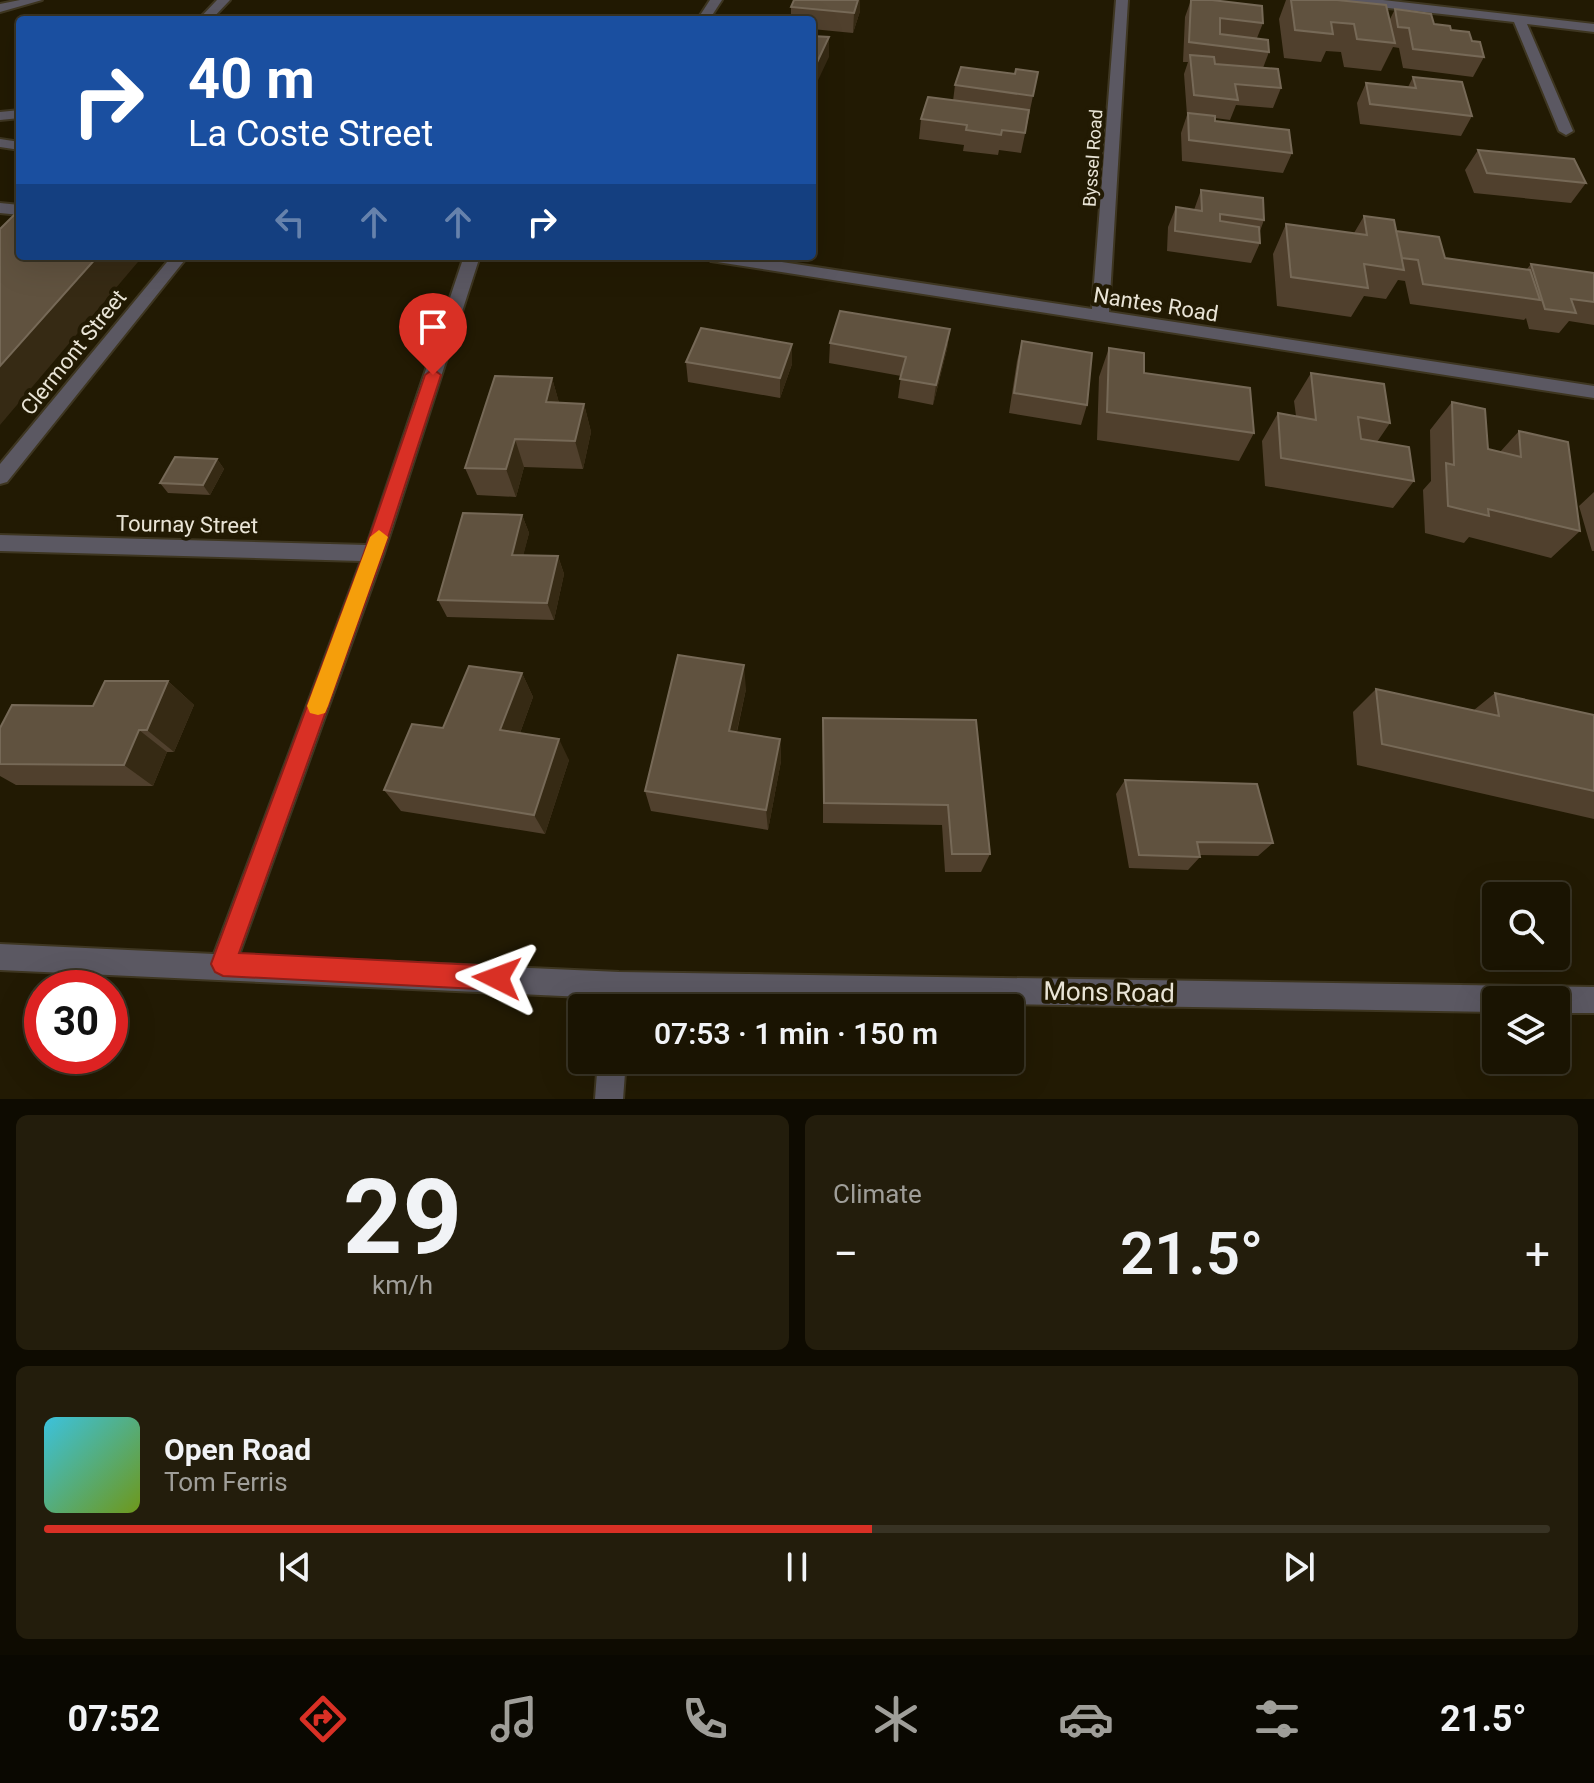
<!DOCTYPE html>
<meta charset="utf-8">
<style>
:root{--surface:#1a1402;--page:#231d0c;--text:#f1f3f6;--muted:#9f9e99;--line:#383324;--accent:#d93025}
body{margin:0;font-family:Roboto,sans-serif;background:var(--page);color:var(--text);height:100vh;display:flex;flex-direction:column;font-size:30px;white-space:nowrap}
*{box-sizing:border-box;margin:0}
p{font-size:26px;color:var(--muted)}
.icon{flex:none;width:44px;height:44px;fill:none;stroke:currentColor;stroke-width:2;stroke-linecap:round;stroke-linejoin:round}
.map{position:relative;height:1099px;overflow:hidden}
.side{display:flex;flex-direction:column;gap:16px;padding:16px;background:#0e0b01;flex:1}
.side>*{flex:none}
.guide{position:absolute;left:16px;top:16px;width:800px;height:244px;border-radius:8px;box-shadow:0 8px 32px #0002,0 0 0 2px var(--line);background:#1a4fa0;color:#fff;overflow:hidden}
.tools{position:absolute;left:1482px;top:882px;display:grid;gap:16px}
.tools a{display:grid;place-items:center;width:88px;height:88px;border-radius:8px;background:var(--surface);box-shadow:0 8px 32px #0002,0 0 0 2px var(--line);font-size:40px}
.speed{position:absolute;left:24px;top:970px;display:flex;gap:16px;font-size:40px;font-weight:700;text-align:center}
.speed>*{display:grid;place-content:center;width:104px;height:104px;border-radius:50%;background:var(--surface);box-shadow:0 8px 32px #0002,0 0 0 2px var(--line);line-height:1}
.speed .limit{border:12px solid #d22;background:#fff;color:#111}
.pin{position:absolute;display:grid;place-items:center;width:68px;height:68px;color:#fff;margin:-82px -34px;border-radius:50% 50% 50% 0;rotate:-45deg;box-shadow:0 0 8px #0007}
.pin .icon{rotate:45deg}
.me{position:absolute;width:88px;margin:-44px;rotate:273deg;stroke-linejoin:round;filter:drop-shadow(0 0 6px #0008)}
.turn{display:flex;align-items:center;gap:28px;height:168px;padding:0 40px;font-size:36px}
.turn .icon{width:104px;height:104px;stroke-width:2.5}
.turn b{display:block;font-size:56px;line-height:68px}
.lanes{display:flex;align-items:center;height:76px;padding:0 40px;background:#0003;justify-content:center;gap:40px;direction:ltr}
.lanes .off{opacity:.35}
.big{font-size:60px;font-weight:600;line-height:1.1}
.side .widget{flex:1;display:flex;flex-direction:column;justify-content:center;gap:12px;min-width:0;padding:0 28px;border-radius:12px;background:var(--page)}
.side .dial{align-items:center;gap:0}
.dial b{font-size:104px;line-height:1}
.song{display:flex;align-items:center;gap:24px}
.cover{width:96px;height:96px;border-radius:12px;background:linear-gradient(135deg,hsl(190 70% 55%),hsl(80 70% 35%))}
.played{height:8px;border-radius:4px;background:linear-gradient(90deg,var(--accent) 55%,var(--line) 55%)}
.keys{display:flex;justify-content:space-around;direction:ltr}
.heat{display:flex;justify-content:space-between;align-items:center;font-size:44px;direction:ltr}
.side .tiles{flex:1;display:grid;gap:16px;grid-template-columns:1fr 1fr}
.widget:last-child{grid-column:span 2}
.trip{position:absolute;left:568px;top:994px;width:456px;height:80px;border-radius:8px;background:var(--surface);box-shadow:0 8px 32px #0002,0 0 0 2px var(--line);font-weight:600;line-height:80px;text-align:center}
.menu{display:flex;height:128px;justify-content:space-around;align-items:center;background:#0a0801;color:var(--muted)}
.menu .icon{width:56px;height:56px}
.menu .active{color:var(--accent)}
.menu b{font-size:36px;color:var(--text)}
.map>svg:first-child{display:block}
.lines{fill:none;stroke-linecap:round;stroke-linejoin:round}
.service-casing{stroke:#3e3621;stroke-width:4}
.minor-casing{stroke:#3e3621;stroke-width:4}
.service{fill:#5b5862;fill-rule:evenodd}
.minor{fill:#5b5862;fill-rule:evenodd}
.wall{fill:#50402d}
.shaded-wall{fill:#362a14}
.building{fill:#60523f;stroke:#766957;stroke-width:2}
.route{fill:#d93025;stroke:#8d1f18;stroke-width:2}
.slow{fill:#f59e0b}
.labels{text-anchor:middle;stroke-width:8;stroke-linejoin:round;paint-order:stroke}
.far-street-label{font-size:18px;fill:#e9e4d6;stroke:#221a03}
.street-label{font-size:22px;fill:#e9e4d6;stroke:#221a03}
.near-street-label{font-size:26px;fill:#e9e4d6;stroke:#221a03}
</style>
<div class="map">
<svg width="1594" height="1099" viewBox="0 0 1594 1099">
<rect width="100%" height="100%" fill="#221a03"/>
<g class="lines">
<defs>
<path id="service" d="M 217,0 L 230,0 L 211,20 L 198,20 Z
M 20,110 L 20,118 L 0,120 L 0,112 Z
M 0,203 L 20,205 L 20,215 L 0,213 Z
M 172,256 L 188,256 L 7,482 L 0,484 L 0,464 Z"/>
<path id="minor" d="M 20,0 L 42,0 L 0,12 L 0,4 Z
M 710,0 L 722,0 L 709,20 L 697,20 Z
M 1116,0 L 1128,0 L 1109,312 L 1594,386 L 1594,398 L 711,261 L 703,256 L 743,256 L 1092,309 Z
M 1346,0 L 1383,0 L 1594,24 L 1594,32 L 1527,24 L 1573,131 L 1566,135 L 1559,131 L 1514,22 L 1352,4 Z
M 0,139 L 20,142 L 20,150 L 0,147 Z
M 464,256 L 480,256 L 384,553 L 239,955 L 619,972 L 1594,987 L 1594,1013 L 1556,1013 L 1556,1000 L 1496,1000 L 1496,1012 L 631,998 L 630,1008 L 604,1008 L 605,998 L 0,970 L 0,944 L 214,954 L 361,561 L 0,551 L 0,535 L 367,545 Z
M 598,1060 L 626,1060 L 623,1099 L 595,1099 Z"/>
</defs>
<use href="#service" class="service-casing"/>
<use href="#minor" class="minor-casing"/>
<use href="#service" class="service"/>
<use href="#minor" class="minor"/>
</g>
<path class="wall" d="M 1191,0 L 1212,0 L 1263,23 L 1257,38 L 1269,52 L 1263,68 L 1281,88 L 1273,108 L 1236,105 L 1230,120 L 1215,118 L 1215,121 L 1292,153 L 1283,173 L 1182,161 L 1181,133 L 1187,115 L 1184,74 L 1188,62 L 1183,62 L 1185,17 Z
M 1286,0 L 1337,0 L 1390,19 L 1395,9 L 1434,24 L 1472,41 L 1484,57 L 1473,77 L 1403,68 L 1399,48 L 1393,47 L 1381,71 L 1344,67 L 1341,52 L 1326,51 L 1321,62 L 1284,58 L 1279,19 Z
M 791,7 L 860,11 L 853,33 L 812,29 L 812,20 L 791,20 Z
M 1038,72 L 1021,153 L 999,150 L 998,155 L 963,151 L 964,145 L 919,139 L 921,119 L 953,101 L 955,85 L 1015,74 Z
M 1413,77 L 1472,116 L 1461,136 L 1360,124 L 1357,103 L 1366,83 L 1408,87 Z
M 1478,150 L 1586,183 L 1571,203 L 1474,193 L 1465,170 Z
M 1201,190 L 1264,220 L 1260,231 L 1260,243 L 1251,263 L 1167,251 L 1168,227 L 1176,207 L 1194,210 Z
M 1364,216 L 1396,231 L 1445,258 L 1527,269 L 1531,264 L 1594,273 L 1594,325 L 1569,321 L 1559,333 L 1529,329 L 1526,318 L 1524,320 L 1410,304 L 1405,281 L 1398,280 L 1386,299 L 1364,296 L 1351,317 L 1277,306 L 1273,254 L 1286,224 L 1354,233 Z
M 950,329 L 947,349 L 933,405 L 898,398 L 901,376 L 829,363 L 830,343 Z
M 1022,341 L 1087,405 L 1081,425 L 1009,413 L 1017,361 Z
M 1109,348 L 1144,373 L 1254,433 L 1239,461 L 1097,440 L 1099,377 Z
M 686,362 L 792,364 L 780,398 L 688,382 Z
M 1311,373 L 1390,423 L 1377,442 L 1414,481 L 1393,508 L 1265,486 L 1262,441 L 1278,413 L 1296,416 L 1294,401 Z
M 552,378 L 559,403 L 584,404 L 591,432 L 583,469 L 524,467 L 516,497 L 477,495 L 465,468 Z
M 1452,402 L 1488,449 L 1500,452 L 1519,431 L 1580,531 L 1551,558 L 1469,537 L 1464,543 L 1425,533 L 1423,490 L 1431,481 L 1430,430 Z
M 217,459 L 224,469 L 210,495 L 168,493 L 160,483 Z
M 1594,492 L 1594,551 L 1592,551 L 1579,506 Z
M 522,515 L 529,533 L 523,555 L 558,556 L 564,574 L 554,620 L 447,617 L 438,600 Z
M 522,673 L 533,697 L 520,733 L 569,760 L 545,834 L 401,811 L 384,790 L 443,728 Z
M 168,681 L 194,705 L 174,752 L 167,752 L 153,786 L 16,785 L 0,776 L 0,728 L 93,706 Z
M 746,689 L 737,732 L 780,739 L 781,761 L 768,830 L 651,811 L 645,791 Z
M 1376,689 L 1474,710 L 1495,693 L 1594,715 L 1594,819 L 1357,765 L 1353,712 Z
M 823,718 L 976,720 L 990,854 L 981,872 L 945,872 L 942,825 L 823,823 Z
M 1125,780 L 1273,843 L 1258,856 L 1200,855 L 1200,857 L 1188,870 L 1129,868 L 1116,794 Z"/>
<path class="shaded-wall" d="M 858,0 L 860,0 L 860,11 L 853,33 L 854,13 Z
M 829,37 L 829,57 L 812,93 L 812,73 Z
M 98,256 L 143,256 L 0,425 L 0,366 Z
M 950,329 L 947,349 L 933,405 L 936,385 Z
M 792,344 L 792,364 L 780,398 L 780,378 Z
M 552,378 L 560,406 L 546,402 Z
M 584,404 L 591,432 L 583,469 L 575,441 Z
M 515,439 L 524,467 L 516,497 L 506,469 Z
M 217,459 L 224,469 L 210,495 L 203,485 Z
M 522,515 L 529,533 L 519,573 L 512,555 Z
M 558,556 L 564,574 L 554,620 L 547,603 Z
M 744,665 L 746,689 L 732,753 L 729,731 Z
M 522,673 L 533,697 L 513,752 L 500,730 Z
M 168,681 L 194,705 L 174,752 L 147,730 Z
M 139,730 L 167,752 L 153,786 L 124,765 Z
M 559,739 L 569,760 L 545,834 L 534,815 Z
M 780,739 L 781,761 L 768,830 L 766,810 Z"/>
<path class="building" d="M 794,0 L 858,0 L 854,13 L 791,7 Z
M 1191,0 L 1212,0 L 1262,6 L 1263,23 L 1220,18 L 1220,34 L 1268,40 L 1269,52 L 1189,42 Z
M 1291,0 L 1337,0 L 1386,5 L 1395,43 L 1357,39 L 1354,24 L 1331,22 L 1333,34 L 1295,30 Z
M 1395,9 L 1431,14 L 1434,24 L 1450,26 L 1451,30 L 1469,32 L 1472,41 L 1480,42 L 1484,57 L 1413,49 L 1409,28 L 1398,27 Z
M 812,36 L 829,37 L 812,73 Z
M 1190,55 L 1214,57 L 1215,64 L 1278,69 L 1281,88 L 1235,84 L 1238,100 L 1194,95 Z
M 961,67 L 1015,74 L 1016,69 L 1038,72 L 1033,96 L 955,85 Z
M 1413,77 L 1462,82 L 1472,116 L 1370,104 L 1366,83 L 1416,88 Z
M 928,97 L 1029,110 L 1025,133 L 1002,130 L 1001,135 L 966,130 L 967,125 L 921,119 Z
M 1188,113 L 1215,116 L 1215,121 L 1289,130 L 1292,153 L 1189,140 Z
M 1478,150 L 1574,159 L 1586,183 L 1487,173 Z
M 1201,190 L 1263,198 L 1264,220 L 1220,214 L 1220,221 L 1259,227 L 1260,243 L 1175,231 L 1176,207 L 1202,211 Z
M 14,215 L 20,216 L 20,256 L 98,256 L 0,366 L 0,229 Z
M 1364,216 L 1394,220 L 1404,270 L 1364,264 L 1368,288 L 1291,277 L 1286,224 L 1367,235 Z
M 1396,231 L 1439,237 L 1445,258 L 1530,270 L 1540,300 L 1423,284 L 1418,260 L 1402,258 Z
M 1531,264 L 1594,273 L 1594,302 L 1571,299 L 1576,313 L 1545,309 Z
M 840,311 L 950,329 L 936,385 L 900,379 L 906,357 L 830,343 Z
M 701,328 L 792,344 L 780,378 L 686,362 Z
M 1022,341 L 1092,353 L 1087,405 L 1014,393 Z
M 1109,348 L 1144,353 L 1144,373 L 1250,388 L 1254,433 L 1107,412 Z
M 1311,373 L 1384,384 L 1390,423 L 1358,417 L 1361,439 L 1409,447 L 1414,481 L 1281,458 L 1278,413 L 1316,420 Z
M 495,376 L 552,378 L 546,402 L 584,404 L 575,441 L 515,439 L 506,469 L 465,468 Z
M 1452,402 L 1485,409 L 1488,449 L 1521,457 L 1519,431 L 1568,442 L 1580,531 L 1488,509 L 1489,516 L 1448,506 L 1446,463 L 1454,465 Z
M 175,457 L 217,459 L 203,485 L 160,483 Z
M 463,513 L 522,515 L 512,555 L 558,556 L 547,603 L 438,600 Z
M 678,655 L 744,665 L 729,731 L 780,739 L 766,810 L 645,791 Z
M 469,666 L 522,673 L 500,730 L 559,739 L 534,815 L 384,790 L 412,724 L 443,728 Z
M 105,681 L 168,681 L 147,730 L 139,730 L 124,765 L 0,764 L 0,728 L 12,705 L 93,706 Z
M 1376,689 L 1499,716 L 1495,693 L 1594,715 L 1594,791 L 1382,744 Z
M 823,718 L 976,720 L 990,854 L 952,854 L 948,805 L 824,803 Z
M 1125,780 L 1257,784 L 1273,843 L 1197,842 L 1200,857 L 1139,855 Z"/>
<path class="route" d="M 433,369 L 441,375 L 383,553 L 239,953 L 497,966 L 506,970 L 509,978 L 506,987 L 497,990 L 223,976 L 215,972 L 211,964 L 364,553 L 425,375 Z"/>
<path class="slow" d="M 379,530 L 388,537 L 328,706 L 325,713 L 318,715 L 310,713 L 307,706 L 370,537 Z"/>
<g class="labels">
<g class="far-street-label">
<text transform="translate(1093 158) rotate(-86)" y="6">Byssel Road</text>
</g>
<g class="street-label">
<text transform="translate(1156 304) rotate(9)" y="8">Nantes Road</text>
<text transform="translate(73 352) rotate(-51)" y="8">Clermont Street</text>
<text transform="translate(187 524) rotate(1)" y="8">Tournay Street</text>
</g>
<g class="near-street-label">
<text transform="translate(1109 992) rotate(1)" y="9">Mons Road</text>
</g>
</g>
</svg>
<div class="tools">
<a><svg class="icon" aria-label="search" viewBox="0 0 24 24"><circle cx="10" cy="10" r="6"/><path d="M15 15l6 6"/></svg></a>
<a><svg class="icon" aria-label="layers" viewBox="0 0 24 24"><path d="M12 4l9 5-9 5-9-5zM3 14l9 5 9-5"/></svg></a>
</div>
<div class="speed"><div class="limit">30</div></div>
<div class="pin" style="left:433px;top:375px;background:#d93025"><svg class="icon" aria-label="arrive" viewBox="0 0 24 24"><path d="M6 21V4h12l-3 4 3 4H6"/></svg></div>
<svg class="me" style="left:497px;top:978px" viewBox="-20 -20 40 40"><path d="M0-17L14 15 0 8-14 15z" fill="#d93025" stroke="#fff" stroke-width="4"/></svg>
<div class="trip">07:53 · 1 min · 150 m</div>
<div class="guide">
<div class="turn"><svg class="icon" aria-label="right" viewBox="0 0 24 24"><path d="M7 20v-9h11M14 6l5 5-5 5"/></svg><div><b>40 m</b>La Coste Street</div></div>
<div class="lanes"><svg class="icon off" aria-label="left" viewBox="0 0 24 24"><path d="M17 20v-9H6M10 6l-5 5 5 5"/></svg><svg class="icon off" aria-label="ahead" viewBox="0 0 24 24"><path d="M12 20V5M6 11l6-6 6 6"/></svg><svg class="icon off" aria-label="ahead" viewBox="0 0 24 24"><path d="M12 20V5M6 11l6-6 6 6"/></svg><svg class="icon" aria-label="right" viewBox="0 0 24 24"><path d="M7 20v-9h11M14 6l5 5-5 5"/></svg></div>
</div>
</div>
<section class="side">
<div class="tiles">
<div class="widget dial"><b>29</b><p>km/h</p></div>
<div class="widget"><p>Climate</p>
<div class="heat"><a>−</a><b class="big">21.5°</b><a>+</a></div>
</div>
<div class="widget">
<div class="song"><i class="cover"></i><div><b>Open Road</b><p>Tom Ferris</p></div></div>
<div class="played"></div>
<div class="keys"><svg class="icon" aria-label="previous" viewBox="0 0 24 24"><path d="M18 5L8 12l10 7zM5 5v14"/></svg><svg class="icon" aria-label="pause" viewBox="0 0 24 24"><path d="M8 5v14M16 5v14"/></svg><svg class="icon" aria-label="next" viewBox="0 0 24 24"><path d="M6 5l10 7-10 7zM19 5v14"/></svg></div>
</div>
</div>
</section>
<nav class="menu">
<b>07:52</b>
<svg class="icon active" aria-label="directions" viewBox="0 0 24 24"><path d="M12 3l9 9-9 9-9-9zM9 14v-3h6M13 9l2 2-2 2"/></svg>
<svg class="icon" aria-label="music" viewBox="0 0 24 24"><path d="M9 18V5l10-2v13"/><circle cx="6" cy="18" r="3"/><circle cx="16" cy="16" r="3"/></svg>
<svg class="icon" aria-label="phone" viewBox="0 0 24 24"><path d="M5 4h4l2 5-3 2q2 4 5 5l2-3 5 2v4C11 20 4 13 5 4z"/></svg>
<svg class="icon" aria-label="climate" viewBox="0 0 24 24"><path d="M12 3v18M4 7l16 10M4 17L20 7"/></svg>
<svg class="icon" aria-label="car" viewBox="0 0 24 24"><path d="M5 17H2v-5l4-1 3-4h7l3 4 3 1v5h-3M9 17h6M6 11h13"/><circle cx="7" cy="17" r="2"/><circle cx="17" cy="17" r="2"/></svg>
<svg class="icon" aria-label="filters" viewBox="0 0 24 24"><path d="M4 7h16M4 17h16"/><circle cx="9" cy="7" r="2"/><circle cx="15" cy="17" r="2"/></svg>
<b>21.5°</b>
</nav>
